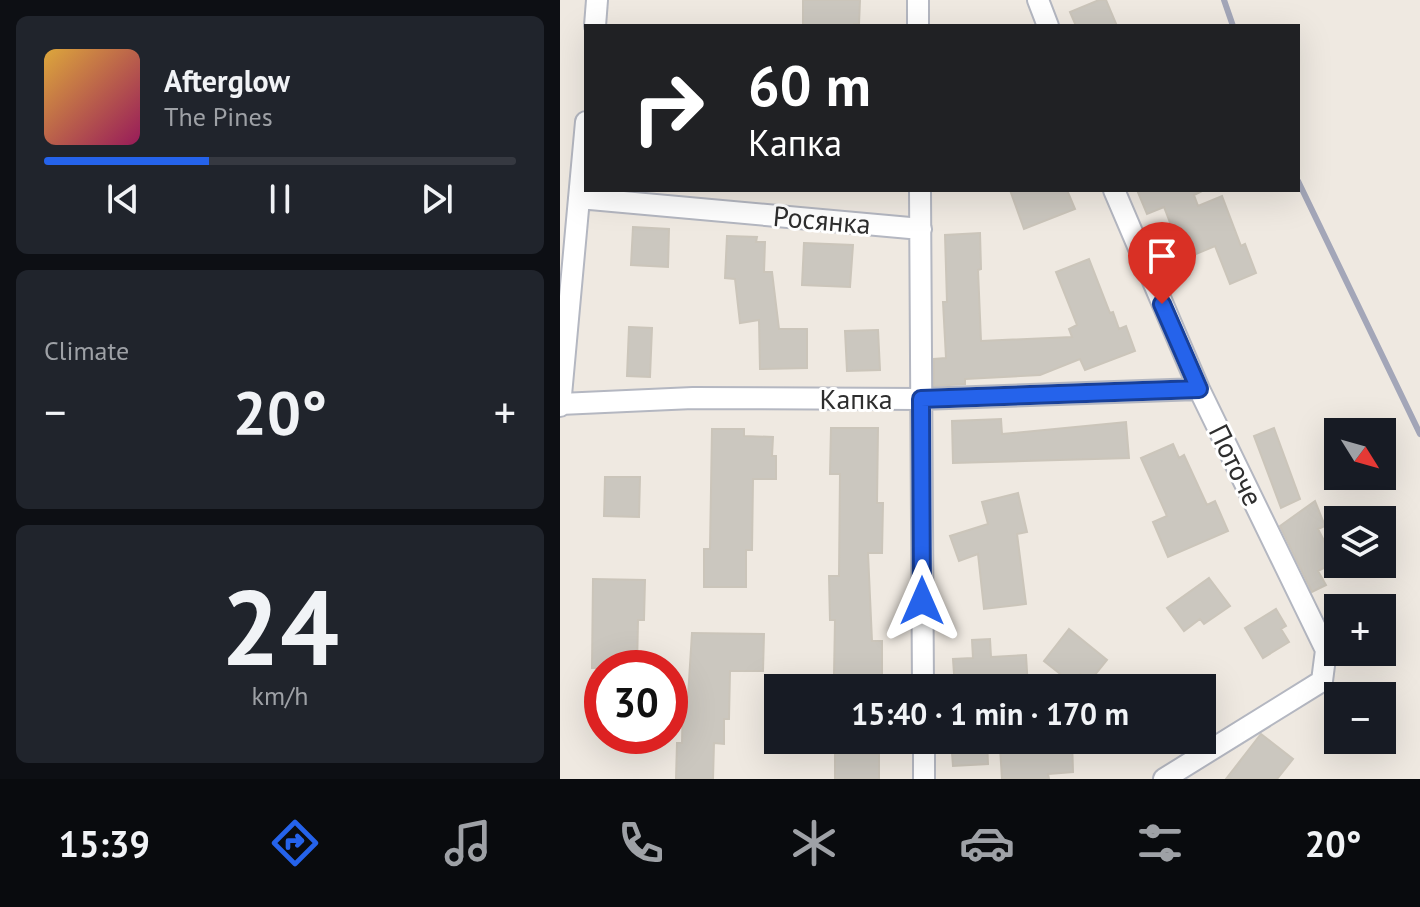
<!DOCTYPE html>
<meta charset="utf-8">
<style>
:root{--surface:#171b24;--page:#20242c;--text:#f1f3f6;--muted:#9ea1a6;--line:#363941;--accent:#2563eb}
body{margin:0;font-family:"PT Sans",sans-serif;background:var(--page);color:var(--text);height:100vh;display:flex;flex-direction:column;font-size:30px;white-space:nowrap}
*{box-sizing:border-box;margin:0}
p{font-size:26px;color:var(--muted)}
.icon{flex:none;width:44px;height:44px;fill:none;stroke:currentColor;stroke-width:2;stroke-linecap:round;stroke-linejoin:round}
.map{position:relative;flex:1;overflow:hidden}
.details{display:flex;flex-direction:column;gap:16px;padding:16px;background:#0d0f14;width:560px}
.details>*{flex:none}
.top-card{position:absolute;left:24px;top:24px;width:716px;height:168px;border-radius:0px;box-shadow:0 8px 32px #0002;background:#202124;color:#fff;overflow:hidden}
.needle{width:52px;rotate:127deg}
.tools{position:absolute;left:764px;top:418px;display:grid;gap:16px}
.tools a{display:grid;place-items:center;width:72px;height:72px;border-radius:0px;background:var(--surface);box-shadow:0 8px 32px #0002;font-size:40px}
.speed{position:absolute;left:24px;top:650px;display:flex;gap:16px;font-size:40px;font-weight:700;text-align:center}
.speed>*{display:grid;place-content:center;width:104px;height:104px;border-radius:50%;background:var(--surface);box-shadow:0 8px 32px #0002;line-height:1}
.speed .limit{border:12px solid #d22;background:#fff;color:#111}
.pin{position:absolute;display:grid;place-items:center;width:68px;height:68px;color:#fff;margin:-82px -34px;border-radius:50% 50% 50% 0;rotate:-45deg;box-shadow:0 0 8px #0007}
.pin .icon{rotate:45deg}
.me{position:absolute;width:88px;margin:-44px;rotate:0deg;stroke-linejoin:round;filter:drop-shadow(0 0 6px #0008)}
.turn{display:flex;align-items:center;gap:28px;height:168px;padding:0 32px;font-size:36px}
.turn .icon{width:104px;height:104px;stroke-width:2.5}
.turn b{display:block;font-size:56px;line-height:68px}
.big{font-size:60px;font-weight:800;line-height:1.1}
.details .tile{flex:1;display:flex;flex-direction:column;justify-content:center;gap:12px;min-width:0;padding:0 28px;border-radius:12px;background:var(--page)}
.details .dial{align-items:center;gap:0}
.dial b{font-size:104px;line-height:1}
.song{display:flex;align-items:center;gap:24px}
.cover{width:96px;height:96px;border-radius:12px;background:linear-gradient(135deg,hsl(40 70% 55%),hsl(330 70% 35%))}
.played{height:8px;border-radius:4px;background:linear-gradient(90deg,var(--accent) 35%,var(--line) 35%)}
.keys{display:flex;justify-content:space-around;direction:ltr}
.heat{display:flex;justify-content:space-between;align-items:center;font-size:44px;direction:ltr}
.trip{position:absolute;left:204px;top:674px;width:452px;height:80px;border-radius:0px;background:var(--surface);box-shadow:0 8px 32px #0002;font-weight:800;line-height:80px;text-align:center}
.menu{display:flex;height:128px;justify-content:space-around;align-items:center;background:#090b0e;color:var(--muted)}
.menu .icon{width:56px;height:56px}
.menu .current{color:var(--accent)}
.menu b{font-size:36px;color:var(--text)}
main{display:flex;flex:1;min-height:0}
.map>svg:first-child{display:block}
.building{fill:#cbc7bf;stroke:#cbc5ba;stroke-width:2}
.lines{fill:none;stroke-linecap:round;stroke-linejoin:round}
.street-casing{stroke:#b4b7c1;stroke-width:24}
.street{stroke:#fff;stroke-width:20}
.rail{stroke:#a3a6b8;stroke-width:6}
.route-casing{stroke:#184099;stroke-width:20}
.route{stroke:#2563eb;stroke-width:14}
.labels{text-anchor:middle;stroke-width:6;stroke-linejoin:round;paint-order:stroke}
.street-label{font-size:28px;fill:#2e2e2e;stroke:#fff}
</style>
<main>
<section class="details">
<div class="tile">
<div class="song"><i class="cover"></i><div><b>Afterglow</b><p>The Pines</p></div></div>
<div class="played"></div>
<div class="keys"><svg class="icon" aria-label="previous" viewBox="0 0 24 24"><path d="M18 5L8 12l10 7zM5 5v14"/></svg><svg class="icon" aria-label="pause" viewBox="0 0 24 24"><path d="M8 5v14M16 5v14"/></svg><svg class="icon" aria-label="next" viewBox="0 0 24 24"><path d="M6 5l10 7-10 7zM19 5v14"/></svg></div>
</div>
<div class="tile"><p>Climate</p>
<div class="heat"><a>−</a><b class="big">20°</b><a>+</a></div>
</div>
<div class="tile dial"><b>24</b><p>km/h</p></div>
</section>
<div class="map">
<svg width="860" height="779" viewBox="0 0 860 779">
<rect width="100%" height="100%" fill="#efe9e1"/>
<path class="building" d="M 243,0 L 300,0 L 299,24 L 294,24 L 294,26 L 243,26 Z
M 539,0 L 546,0 L 557,26 L 516,26 L 510,12 Z
M 450,190 L 507,190 L 515,209 L 464,229 Z
M 577,190 L 644,190 L 634,195 L 638,206 L 662,196 L 681,246 L 685,244 L 696,273 L 670,284 L 655,246 L 624,259 L 604,207 L 587,214 Z
M 73,227 L 109,229 L 108,267 L 71,265 Z
M 420,233 L 421,269 L 418,270 L 421,341 L 512,337 L 509,329 L 517,325 L 496,272 L 529,259 L 550,313 L 553,312 L 559,329 L 566,326 L 575,351 L 525,370 L 520,359 L 480,375 L 405,379 L 405,384 L 374,386 L 374,359 L 386,358 L 383,302 L 387,302 L 385,235 Z
M 167,236 L 197,237 L 196,242 L 205,242 L 204,272 L 212,272 L 219,329 L 247,329 L 247,368 L 200,369 L 199,320 L 180,323 L 175,279 L 165,278 Z
M 244,243 L 293,245 L 290,287 L 242,285 Z
M 69,327 L 92,328 L 90,377 L 67,376 Z
M 318,330 L 320,370 L 287,371 L 285,331 Z
M 441,419 L 442,434 L 566,422 L 569,458 L 393,463 L 392,421 Z
M 271,428 L 318,428 L 317,503 L 323,503 L 322,553 L 308,553 L 312,641 L 322,641 L 322,676 L 274,676 L 275,620 L 270,620 L 269,576 L 279,576 L 280,474 L 270,474 Z
M 714,428 L 740,499 L 721,508 L 694,436 Z
M 152,429 L 184,429 L 184,436 L 213,437 L 212,456 L 216,456 L 216,479 L 193,479 L 192,550 L 186,550 L 186,587 L 144,587 L 144,549 L 150,549 Z
M 613,444 L 619,458 L 624,455 L 647,505 L 655,501 L 668,531 L 608,557 L 593,522 L 607,516 L 581,458 Z
M 45,477 L 80,477 L 79,517 L 44,516 Z
M 458,493 L 467,532 L 457,534 L 466,604 L 424,609 L 418,554 L 399,561 L 390,536 L 428,524 L 422,502 Z
M 755,501 L 765,526 L 758,529 L 775,562 L 758,571 L 766,585 L 752,592 L 720,526 Z
M 649,578 L 670,606 L 644,624 L 640,619 L 624,631 L 607,608 Z
M 33,579 L 85,580 L 84,620 L 78,620 L 77,668 L 32,668 Z
M 716,609 L 726,626 L 721,629 L 729,642 L 703,658 L 685,628 Z
M 509,629 L 547,660 L 530,681 L 520,674 L 513,684 L 484,661 Z
M 132,633 L 204,634 L 203,671 L 170,671 L 169,719 L 164,719 L 164,744 L 154,743 L 153,779 L 116,779 L 117,743 L 122,743 L 123,697 L 128,697 Z
M 430,639 L 431,657 L 466,655 L 468,688 L 395,688 L 393,659 L 413,658 L 412,640 Z
M 701,734 L 733,759 L 717,779 L 666,779 Z
M 391,740 L 427,740 L 428,764 L 393,766 Z
M 466,740 L 512,740 L 513,772 L 488,774 L 489,779 L 442,779 L 440,747 L 466,745 Z
M 275,753 L 319,754 L 319,779 L 275,779 Z"/>
<g class="lines">
<defs>
<path id="street" d="M 358,0 L 358,26
M 478,0 L 488,26
M 35,26 L 37,0
M 360,190 L 363,688
M 554,190 L 639,389 L 766,650 L 762,681 L 604,779
M 19,198 L 361,229
M 0,404 L 133,398 L 361,399 L 639,389
M 0,406 L 26,122
M 364,740 L 364,779"/>
</defs>
<use href="#street" class="street-casing"/>
<use href="#street" class="street"/>
<path class="rail" d="M 664,0 L 673,26
M 738,181 L 860,434"/>
</g>
<g class="lines">
<defs>
<path id="route" d="M 362,601 L 361,399 L 639,389 L 602,304"/>
</defs>
<use href="#route" class="route-casing"/>
<use href="#route" class="route"/>
</g>
<g class="labels">
<g class="street-label">
<text transform="translate(262 220) rotate(5)" y="10">Росянка</text>
<text x="296" y="409">Капка</text>
<text transform="translate(676 465) rotate(64)" y="10">Поточе</text>
</g>
</g>
</svg>
<div class="tools">
<a><svg class="needle" viewBox="-14 -14 28 28"><path d="M0-13l5 13h-10z" fill="#e53935"/><path d="M0 13l5-13h-10z" fill="#9ea1a6"/></svg></a>
<a><svg class="icon" aria-label="layers" viewBox="0 0 24 24"><path d="M12 4l9 5-9 5-9-5zM3 14l9 5 9-5"/></svg></a>
<a>+</a>
<a>−</a>
</div>
<div class="speed"><div class="limit">30</div></div>
<div class="pin" style="left:602px;top:304px;background:#d93025"><svg class="icon" aria-label="arrive" viewBox="0 0 24 24"><path d="M6 21V4h12l-3 4 3 4H6"/></svg></div>
<svg class="me" style="left:362px;top:601px" viewBox="-20 -20 40 40"><path d="M0-17L14 15 0 8-14 15z" fill="#2563eb" stroke="#fff" stroke-width="4"/></svg>
<div class="trip">15:40 · 1 min · 170 m</div>
<div class="top-card">
<div class="turn"><svg class="icon" aria-label="right" viewBox="0 0 24 24"><path d="M7 20v-9h11M14 6l5 5-5 5"/></svg><div><b>60 m</b>Капка</div></div>
</div>
</div>
</main>
<nav class="menu">
<b>15:39</b>
<svg class="icon current" aria-label="directions" viewBox="0 0 24 24"><path d="M12 3l9 9-9 9-9-9zM9 14v-3h6M13 9l2 2-2 2"/></svg>
<svg class="icon" aria-label="music" viewBox="0 0 24 24"><path d="M9 18V5l10-2v13"/><circle cx="6" cy="18" r="3"/><circle cx="16" cy="16" r="3"/></svg>
<svg class="icon" aria-label="phone" viewBox="0 0 24 24"><path d="M5 4h4l2 5-3 2q2 4 5 5l2-3 5 2v4C11 20 4 13 5 4z"/></svg>
<svg class="icon" aria-label="climate" viewBox="0 0 24 24"><path d="M12 3v18M4 7l16 10M4 17L20 7"/></svg>
<svg class="icon" aria-label="car" viewBox="0 0 24 24"><path d="M5 17H2v-5l4-1 3-4h7l3 4 3 1v5h-3M9 17h6M6 11h13"/><circle cx="7" cy="17" r="2"/><circle cx="17" cy="17" r="2"/></svg>
<svg class="icon" aria-label="filters" viewBox="0 0 24 24"><path d="M4 7h16M4 17h16"/><circle cx="9" cy="7" r="2"/><circle cx="15" cy="17" r="2"/></svg>
<b>20°</b>
</nav>
